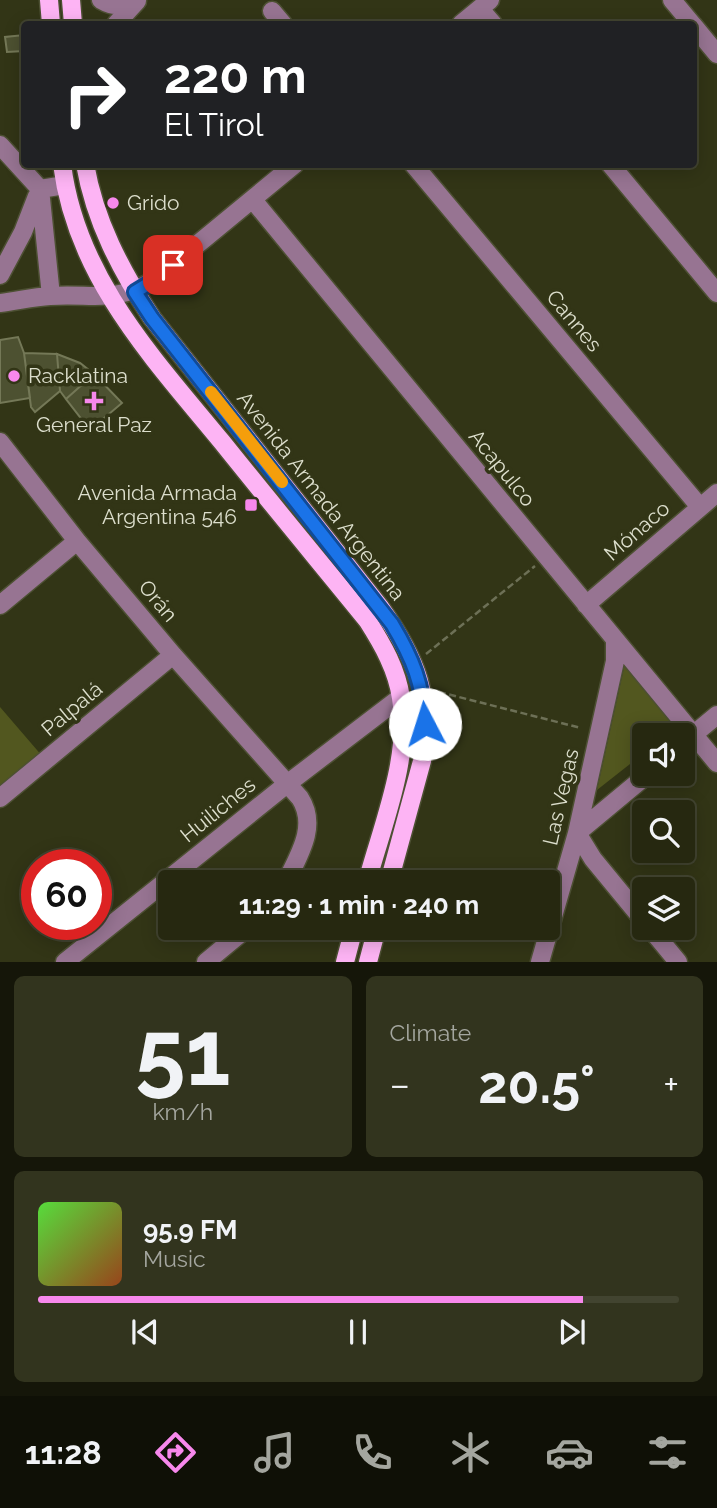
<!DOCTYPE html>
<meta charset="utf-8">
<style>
:root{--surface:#262810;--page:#32341e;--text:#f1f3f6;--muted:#a4a69f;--line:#424430;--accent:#f788ec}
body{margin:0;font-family:Raleway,sans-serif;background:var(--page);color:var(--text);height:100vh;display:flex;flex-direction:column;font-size:26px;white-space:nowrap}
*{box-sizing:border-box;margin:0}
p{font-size:23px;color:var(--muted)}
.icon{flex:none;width:38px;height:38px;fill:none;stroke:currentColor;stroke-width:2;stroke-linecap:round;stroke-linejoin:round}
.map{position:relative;height:962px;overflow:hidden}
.panel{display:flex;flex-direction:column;gap:14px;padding:14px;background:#151609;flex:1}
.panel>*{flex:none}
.hud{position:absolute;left:21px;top:21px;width:676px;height:147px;border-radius:7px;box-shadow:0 4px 18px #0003,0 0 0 2px var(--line);background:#202124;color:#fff;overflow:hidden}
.controls{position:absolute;left:632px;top:723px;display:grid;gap:14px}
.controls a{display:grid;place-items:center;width:63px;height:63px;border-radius:7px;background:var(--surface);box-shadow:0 4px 18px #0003,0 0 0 2px var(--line);font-size:35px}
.speed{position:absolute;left:21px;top:849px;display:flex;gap:14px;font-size:35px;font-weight:700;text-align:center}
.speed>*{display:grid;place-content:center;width:91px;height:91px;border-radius:50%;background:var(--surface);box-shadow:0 4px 18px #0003,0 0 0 2px var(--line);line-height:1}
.speed .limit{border:10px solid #d22;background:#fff;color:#111}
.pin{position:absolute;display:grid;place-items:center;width:60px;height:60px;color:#fff;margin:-30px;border-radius:14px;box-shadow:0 4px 10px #0006}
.me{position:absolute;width:77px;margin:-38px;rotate:355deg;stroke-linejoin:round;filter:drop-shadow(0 0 5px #0008)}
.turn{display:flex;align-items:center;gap:24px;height:147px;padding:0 28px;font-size:32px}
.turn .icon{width:91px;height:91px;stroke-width:2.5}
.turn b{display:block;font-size:49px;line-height:60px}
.big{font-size:52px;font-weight:700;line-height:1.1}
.panel .card{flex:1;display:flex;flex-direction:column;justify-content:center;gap:10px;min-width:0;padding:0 24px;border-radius:10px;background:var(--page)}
.panel .dial{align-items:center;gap:0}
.dial b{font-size:91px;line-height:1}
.song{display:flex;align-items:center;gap:21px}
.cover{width:84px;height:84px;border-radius:10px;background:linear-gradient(135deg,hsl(110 70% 55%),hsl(20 70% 35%))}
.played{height:7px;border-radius:4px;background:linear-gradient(90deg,var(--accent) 85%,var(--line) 85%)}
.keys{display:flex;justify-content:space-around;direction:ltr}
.heat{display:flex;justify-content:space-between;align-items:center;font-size:38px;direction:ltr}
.panel .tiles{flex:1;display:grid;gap:14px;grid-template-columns:1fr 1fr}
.card:last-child{grid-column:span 2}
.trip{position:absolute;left:158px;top:870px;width:402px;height:70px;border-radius:7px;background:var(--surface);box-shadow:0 4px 18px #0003,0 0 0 2px var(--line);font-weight:700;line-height:70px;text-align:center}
.tabs{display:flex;height:112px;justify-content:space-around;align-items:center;background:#0f1006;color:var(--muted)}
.tabs .icon{width:49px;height:49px}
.tabs .current{color:var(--accent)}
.tabs b{font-size:32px;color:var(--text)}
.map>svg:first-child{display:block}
.green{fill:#52571f}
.building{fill:#4d5131;stroke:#747857;stroke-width:2}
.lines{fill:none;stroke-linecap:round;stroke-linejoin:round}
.minor-casing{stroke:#4d5033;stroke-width:21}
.major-casing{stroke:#4d5033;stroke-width:21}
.path{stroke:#6d7056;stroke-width:2.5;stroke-dasharray:7 3.5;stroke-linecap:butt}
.minor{stroke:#977492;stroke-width:18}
.major{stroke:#fdb4f4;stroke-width:18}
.route-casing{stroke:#114b97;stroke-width:18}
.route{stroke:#1a73e8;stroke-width:12}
.slow{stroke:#f59e0b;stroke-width:12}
.poi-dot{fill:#f788ec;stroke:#323516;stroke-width:2.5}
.labels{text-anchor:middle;stroke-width:7;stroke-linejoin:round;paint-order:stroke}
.poi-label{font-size:21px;fill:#dcdecc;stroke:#323516;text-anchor:start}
.street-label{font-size:21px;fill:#dcdecc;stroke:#323516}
</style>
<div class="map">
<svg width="717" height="962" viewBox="0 0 717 962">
<rect width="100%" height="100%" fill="#323516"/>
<path class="green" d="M 625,663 L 676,727 L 667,735 L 644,735 L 644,753 L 597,790 Z
M 0,707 L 43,757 L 0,792 Z"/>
<path class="building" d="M 24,35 L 24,51 L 7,52 L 5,37 Z
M 18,337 L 24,353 L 30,398 L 0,403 L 0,340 Z
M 24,353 L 57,354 L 60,391 L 35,412 L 31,407 Z
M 57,354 L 80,363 L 94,374 L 66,399 L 60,391 Z
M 94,374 L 122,403 L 90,430 L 66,399 Z"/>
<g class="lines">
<defs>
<path id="minor" d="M 101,0 C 113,7 121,7 133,0
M 672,0 L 692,24
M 480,9 L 493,24
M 272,11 L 283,24
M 116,24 L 137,1
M 461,24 L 490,0
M 693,25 L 717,54
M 0,145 L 40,189 L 65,185
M 413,164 L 700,507
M 610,164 L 717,293
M 40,189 L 51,296
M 253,200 L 717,763
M 0,275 L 23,232 L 37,196
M 0,303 C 17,301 33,297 50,296 C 93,293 112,304 153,281 L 295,164
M 0,442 L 77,541 L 173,655 L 300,798 C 318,826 299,855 286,882
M 0,605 L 77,541
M 586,605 L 717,493
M 682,744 L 717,715
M 0,798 L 173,655
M 577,833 L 593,859 L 644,921
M 577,833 L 648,774
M 650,928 L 678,962
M 65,962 L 287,784 L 401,697
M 206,962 L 247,928
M 540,962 L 577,833 L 615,661 L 615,641"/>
<path id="major" d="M 49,0 L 51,24
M 71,0 L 73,24
M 62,164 C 76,277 153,358 222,442 C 270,502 319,561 367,620 C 383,645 397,670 401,698 C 411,757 382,826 367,882
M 85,164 C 95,222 121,270 152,318 L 380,607 C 417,659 432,697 422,761 L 389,882
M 345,962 L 354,928
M 368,962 L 377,928"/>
</defs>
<use href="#minor" class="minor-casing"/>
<use href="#major" class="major-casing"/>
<path class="path" d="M 426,654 L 535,566
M 439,692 L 581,728"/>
<use href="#minor" class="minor"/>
<use href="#major" class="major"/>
</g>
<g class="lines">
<defs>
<path id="route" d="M 173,265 L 153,281 L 135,292 L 152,318 L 392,624 C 413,659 423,684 425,724"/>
</defs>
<use href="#route" class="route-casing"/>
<use href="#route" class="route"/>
<path class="slow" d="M 211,392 L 282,482"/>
</g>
<g class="poi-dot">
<circle cx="113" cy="203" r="7"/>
<circle cx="14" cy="376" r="7"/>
<path d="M90.5 390.5h7v7h7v7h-7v7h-7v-7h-7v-7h7z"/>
<rect x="244" y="498" width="14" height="14" rx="3.5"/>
</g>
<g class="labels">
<g class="poi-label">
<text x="127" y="210">Grido</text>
<text x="28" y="383">Racklatina</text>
<text x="94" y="432" text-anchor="middle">General Paz</text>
<text x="237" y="500" text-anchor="end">Avenida Armada<tspan x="237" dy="24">Argentina 546</tspan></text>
</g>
<g class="street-label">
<text transform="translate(574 321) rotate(50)" y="7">Cannes</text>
<text transform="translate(502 468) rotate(51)" y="7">Acapulco</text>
<text transform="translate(321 496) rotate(52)" y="7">Avenida Armada Argentina</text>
<text transform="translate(637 531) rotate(-41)" y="7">Mónaco</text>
<text transform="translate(158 601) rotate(50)" y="7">Orán</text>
<text transform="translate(72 709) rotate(-40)" y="7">Palpalá</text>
<text transform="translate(561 797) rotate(-77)" y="7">Las Vegas</text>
<text transform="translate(218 810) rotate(-39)" y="7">Huiliches</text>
</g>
</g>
</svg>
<div class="controls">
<a><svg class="icon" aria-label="sound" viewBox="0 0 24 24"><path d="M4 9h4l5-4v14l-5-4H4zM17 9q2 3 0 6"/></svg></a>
<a><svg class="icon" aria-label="search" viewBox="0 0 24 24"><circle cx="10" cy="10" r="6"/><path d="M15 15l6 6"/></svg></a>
<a><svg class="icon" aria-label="layers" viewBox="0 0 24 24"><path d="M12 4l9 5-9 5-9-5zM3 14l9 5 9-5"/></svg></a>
</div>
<div class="speed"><div class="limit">60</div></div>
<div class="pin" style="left:173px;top:265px;background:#d93025"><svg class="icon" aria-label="arrive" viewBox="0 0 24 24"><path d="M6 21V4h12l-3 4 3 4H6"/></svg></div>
<svg class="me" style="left:425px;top:724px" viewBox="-20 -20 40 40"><circle r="19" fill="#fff"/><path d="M0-13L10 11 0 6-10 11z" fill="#1a73e8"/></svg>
<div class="trip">11:29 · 1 min · 240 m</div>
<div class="hud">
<div class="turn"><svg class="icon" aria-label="right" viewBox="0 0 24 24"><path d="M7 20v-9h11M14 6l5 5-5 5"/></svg><div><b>220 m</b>El Tirol</div></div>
</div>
</div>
<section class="panel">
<div class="tiles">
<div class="card dial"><b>51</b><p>km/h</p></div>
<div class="card"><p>Climate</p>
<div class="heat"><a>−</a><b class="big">20.5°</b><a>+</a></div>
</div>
<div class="card">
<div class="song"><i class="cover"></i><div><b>95.9 FM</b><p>Music</p></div></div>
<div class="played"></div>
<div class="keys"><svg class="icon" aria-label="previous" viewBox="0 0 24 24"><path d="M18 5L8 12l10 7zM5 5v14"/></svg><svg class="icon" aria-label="pause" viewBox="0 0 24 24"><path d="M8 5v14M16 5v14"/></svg><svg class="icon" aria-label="next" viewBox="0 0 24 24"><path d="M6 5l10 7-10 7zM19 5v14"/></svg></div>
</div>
</div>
</section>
<nav class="tabs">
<b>11:28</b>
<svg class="icon current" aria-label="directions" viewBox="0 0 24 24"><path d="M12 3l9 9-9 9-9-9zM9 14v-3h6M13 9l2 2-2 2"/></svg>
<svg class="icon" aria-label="music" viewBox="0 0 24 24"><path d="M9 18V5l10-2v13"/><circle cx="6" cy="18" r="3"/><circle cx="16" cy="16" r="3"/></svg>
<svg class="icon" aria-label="phone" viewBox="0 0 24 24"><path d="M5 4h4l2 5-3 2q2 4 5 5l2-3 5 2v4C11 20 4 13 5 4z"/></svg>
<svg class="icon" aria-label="climate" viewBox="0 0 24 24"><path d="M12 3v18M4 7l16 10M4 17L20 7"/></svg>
<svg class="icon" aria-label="car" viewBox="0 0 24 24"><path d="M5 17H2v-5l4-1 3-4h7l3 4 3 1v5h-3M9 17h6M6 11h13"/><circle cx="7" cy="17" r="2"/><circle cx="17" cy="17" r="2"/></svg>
<svg class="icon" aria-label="filters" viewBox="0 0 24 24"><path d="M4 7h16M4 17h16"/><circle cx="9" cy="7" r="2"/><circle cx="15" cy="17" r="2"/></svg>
</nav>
